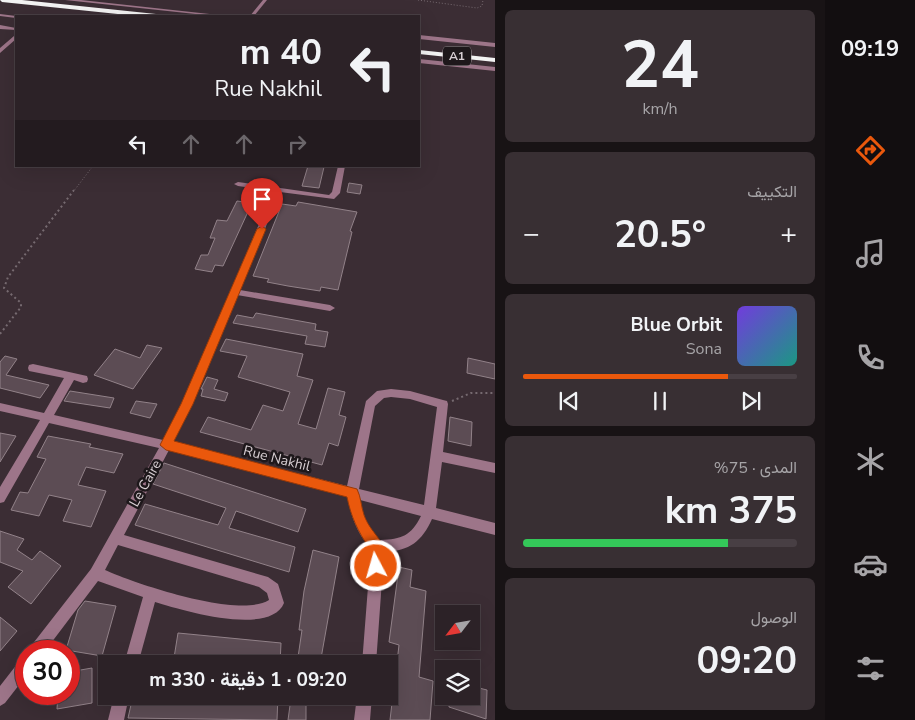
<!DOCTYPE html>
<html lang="ar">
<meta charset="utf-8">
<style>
:root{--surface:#2c2227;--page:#382f33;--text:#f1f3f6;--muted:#a6a4a7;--line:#483f44;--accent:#ea580c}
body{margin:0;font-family:"Nunito Sans",Vazirmatn,sans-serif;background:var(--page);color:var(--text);direction:rtl;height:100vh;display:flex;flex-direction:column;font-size:19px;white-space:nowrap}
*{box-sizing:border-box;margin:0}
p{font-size:16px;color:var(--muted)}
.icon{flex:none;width:28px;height:28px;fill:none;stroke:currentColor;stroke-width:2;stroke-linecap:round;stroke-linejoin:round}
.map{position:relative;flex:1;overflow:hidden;direction:ltr}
.sheet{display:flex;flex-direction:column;gap:10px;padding:10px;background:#181315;width:330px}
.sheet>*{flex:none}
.banner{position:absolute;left:15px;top:15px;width:405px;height:152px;border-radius:0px;box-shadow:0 5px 20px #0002,0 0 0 1px var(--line);direction:rtl;background:#2c2227;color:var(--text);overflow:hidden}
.needle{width:32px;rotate:239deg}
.buttons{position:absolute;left:435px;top:605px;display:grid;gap:10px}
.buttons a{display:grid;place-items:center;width:45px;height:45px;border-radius:0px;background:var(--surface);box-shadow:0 5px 20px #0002,0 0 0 1px var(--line);font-size:25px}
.speed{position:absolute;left:15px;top:640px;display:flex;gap:10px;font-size:25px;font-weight:700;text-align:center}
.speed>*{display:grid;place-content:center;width:65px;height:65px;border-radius:50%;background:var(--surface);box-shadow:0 5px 20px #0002,0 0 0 1px var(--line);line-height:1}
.speed .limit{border:8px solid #d22;background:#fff;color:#111}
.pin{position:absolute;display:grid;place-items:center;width:42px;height:42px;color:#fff;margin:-51px -21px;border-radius:50% 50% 50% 0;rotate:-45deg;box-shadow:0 0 5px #0007}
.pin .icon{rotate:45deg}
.me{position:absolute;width:55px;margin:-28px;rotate:354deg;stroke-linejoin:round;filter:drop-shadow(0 0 4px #0008)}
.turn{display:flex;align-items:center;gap:18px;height:105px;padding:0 15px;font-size:22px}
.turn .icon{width:65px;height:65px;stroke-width:2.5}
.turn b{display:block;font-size:35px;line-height:42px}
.lanes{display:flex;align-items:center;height:48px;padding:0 15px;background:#0003;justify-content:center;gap:25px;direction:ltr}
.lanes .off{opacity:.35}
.big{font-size:38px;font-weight:700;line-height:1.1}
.sheet .widget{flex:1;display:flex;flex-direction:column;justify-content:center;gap:8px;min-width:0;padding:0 18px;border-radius:8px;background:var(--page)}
.sheet .dial{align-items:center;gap:0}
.dial b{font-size:65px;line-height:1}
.song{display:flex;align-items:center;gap:15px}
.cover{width:60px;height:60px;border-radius:8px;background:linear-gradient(135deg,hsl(260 70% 55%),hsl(170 70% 35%))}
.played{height:5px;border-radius:2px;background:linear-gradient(90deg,var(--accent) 75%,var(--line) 75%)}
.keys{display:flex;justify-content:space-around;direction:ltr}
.heat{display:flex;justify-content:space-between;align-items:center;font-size:28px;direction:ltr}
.charge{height:8px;border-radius:4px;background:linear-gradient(90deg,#34c759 75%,var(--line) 0)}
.trip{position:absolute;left:98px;top:655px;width:300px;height:50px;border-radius:0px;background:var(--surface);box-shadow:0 5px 20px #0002,0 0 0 1px var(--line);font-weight:700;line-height:50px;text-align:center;direction:rtl}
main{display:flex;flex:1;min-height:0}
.menu{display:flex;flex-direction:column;width:90px;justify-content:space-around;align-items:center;background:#120e10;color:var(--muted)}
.menu .icon{width:35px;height:35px}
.menu .active{color:var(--accent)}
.menu b{font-size:22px;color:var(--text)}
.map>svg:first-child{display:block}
.building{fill:#5c4c54;stroke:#928289}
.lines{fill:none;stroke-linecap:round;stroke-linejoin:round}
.path-far1{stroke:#766a70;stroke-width:1;stroke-dasharray:1 2;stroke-linecap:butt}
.path{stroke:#766a70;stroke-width:2;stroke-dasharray:2 3;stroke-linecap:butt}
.minor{fill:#9d7589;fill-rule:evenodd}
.tertiary{fill:#9d7589;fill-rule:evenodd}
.motorway{fill:#f3f3f3;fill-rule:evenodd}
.route{fill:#ea580c;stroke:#983908}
.labels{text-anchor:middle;stroke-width:5;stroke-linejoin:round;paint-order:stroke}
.shield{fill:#1e181b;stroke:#a0989c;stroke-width:1}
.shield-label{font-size:12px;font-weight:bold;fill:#d8cfd3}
.street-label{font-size:14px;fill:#d8cfd3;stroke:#1e181b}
</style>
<main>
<nav class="menu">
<b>09:19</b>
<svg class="icon active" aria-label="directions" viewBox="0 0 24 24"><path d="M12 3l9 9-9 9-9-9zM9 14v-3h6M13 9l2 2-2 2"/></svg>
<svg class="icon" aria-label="music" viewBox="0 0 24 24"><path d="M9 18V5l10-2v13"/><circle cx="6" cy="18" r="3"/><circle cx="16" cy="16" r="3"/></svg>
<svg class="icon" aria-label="phone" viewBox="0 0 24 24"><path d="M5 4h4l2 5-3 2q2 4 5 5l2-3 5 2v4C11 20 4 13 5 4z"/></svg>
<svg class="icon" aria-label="climate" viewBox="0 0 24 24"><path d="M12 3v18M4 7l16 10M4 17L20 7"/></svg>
<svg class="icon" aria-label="car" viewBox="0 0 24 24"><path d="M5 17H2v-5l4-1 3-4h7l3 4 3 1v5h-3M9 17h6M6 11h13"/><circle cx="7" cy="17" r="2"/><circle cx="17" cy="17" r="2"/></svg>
<svg class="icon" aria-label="filters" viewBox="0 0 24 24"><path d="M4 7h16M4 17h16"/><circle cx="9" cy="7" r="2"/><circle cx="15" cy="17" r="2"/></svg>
</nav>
<section class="sheet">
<div class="widget dial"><b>24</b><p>km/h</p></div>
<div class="widget"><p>التكييف</p>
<div class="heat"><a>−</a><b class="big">20.5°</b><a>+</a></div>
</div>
<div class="widget">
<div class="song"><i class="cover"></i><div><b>Blue Orbit</b><p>Sona</p></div></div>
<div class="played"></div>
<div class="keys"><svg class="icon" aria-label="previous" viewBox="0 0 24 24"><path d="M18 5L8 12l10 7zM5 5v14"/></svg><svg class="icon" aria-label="pause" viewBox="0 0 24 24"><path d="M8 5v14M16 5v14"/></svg><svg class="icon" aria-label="next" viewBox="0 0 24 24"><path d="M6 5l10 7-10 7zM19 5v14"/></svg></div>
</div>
<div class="widget"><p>المدى · 75%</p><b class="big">375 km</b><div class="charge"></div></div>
<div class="widget"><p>الوصول</p><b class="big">09:20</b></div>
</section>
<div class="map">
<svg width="495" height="720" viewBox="0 0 495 720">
<rect width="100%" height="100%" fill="#3b2d34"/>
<path class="building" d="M 308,166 L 324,167 L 319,188 L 302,186 Z
M 349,183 L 362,185 L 360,194 L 347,192 Z
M 237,201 L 252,203 L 223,266 L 215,265 L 212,272 L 195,269 L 201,255 L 208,255 L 215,238 L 210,238 L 217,220 L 227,221 Z
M 298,202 L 357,212 L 350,231 L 352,232 L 338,290 L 321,287 L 320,291 L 288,286 L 267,282 L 269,279 L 253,276 L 282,204 L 296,206 Z
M 256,313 L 316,324 L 315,330 L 328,332 L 325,347 L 305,344 L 307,336 L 233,323 L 237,315 L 253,318 Z
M 226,339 L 303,354 L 297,376 L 313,380 L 298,424 L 316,429 L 328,388 L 345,392 L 339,415 L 346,417 L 338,446 L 329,443 L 322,465 L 200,432 L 208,417 L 251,430 L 263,405 L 283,411 L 290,392 L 238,377 L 247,356 L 220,351 Z
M 147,345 L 162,348 L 133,389 L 94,375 L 115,349 L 140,358 Z
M 5,356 L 17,359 L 6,375 L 49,385 L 40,398 L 0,388 L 0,362 Z
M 468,358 L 495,364 L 495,379 L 467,373 Z
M 207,377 L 218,380 L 214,389 L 228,393 L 225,401 L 201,396 L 203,389 L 201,389 Z
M 70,391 L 114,398 L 110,408 L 64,401 Z
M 136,401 L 157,404 L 150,418 L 130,413 Z
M 450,417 L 472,422 L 471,446 L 448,441 Z
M 0,433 L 16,436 L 0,462 Z
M 48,436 L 91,444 L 89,447 L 123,454 L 114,473 L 86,467 L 78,485 L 106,491 L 91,527 L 63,521 L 72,500 L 49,495 L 39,516 L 11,510 L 20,492 L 28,493 L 46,459 L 37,457 Z
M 164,463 L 306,509 L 298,532 L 236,511 L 229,528 L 295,547 L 289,572 L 135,525 L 145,504 L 218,525 L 226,508 L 153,484 Z
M 0,531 L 24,539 L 17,550 L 32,560 L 40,551 L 61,566 L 31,604 L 8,587 L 23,571 L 0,562 Z
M 313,550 L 339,557 L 320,664 L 297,664 L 302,630 L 299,630 L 304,591 Z
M 399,567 L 412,570 L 410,587 L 426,591 L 419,677 L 433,681 L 430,720 L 390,720 L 392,703 L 390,702 L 392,687 L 394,688 L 399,645 L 389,642 Z
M 85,601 L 116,606 L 102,656 L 66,650 L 78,610 Z
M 0,617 L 17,631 L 0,651 Z
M 178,633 L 281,643 L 280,664 L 173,664 Z
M 92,668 L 92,703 L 57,709 L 58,694 L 69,694 L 69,672 Z
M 471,686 L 487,690 L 486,719 L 449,707 L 449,696 L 471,696 Z
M 133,696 L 278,696 L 277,720 L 128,718 Z
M 291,698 L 306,699 L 306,720 L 288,720 Z"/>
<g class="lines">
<path class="path-far1" d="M 418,0 L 477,8 L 482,6 L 483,0
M 73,192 L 93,166"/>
<path class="path" d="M 0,334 L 21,307 L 21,303 L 4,288 L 8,277 L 74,190
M 452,401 L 471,393 L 495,393"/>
<path class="minor" d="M 263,0 L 267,0 L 254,16 L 250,16 Z
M 0,25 L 16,28 L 16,30 L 0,29 Z
M 14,36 L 16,36 L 16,39 L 0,53 L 0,48 Z
M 338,166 L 345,166 L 340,193 L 334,199 L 280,192 L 240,290 L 330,305 L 335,308 L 330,311 L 237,295 L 192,405 L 173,442 L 347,486 L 366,401 L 377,391 L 391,389 L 410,391 L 443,400 L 447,401 L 448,404 L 443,452 L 495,463 L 495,473 L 442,462 L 436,508 L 495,523 L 495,535 L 432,519 C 422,541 410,551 384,552 L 376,664 L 362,664 L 371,548 C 357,535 351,515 347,496 L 169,450 L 124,535 L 268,577 L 278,584 L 284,603 C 270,637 181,610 155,602 L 138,664 L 124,664 L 143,597 L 98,581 L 45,651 L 29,651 L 31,646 L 91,569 L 159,448 L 49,423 L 4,502 L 0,503 L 0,487 L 40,420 L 0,411 L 0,403 L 44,413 L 64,378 L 29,371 L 28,368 L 29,365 L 33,364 L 87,376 L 88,379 L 87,382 L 83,383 L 74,380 L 54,415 L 163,440 L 182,405 L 273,191 L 238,186 L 234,184 L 238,182 L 329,195 L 332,192 ZM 391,397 L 410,399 L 437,407 L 424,505 L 359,489 L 375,406 L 384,398 ZM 360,500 L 421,516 C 411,536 402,539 380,540 C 368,530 363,515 360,500 ZM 118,545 L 259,587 L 267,593 L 269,600 C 240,619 136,584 105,570 Z
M 26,657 L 26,676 L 5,703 L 0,706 L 0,686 L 21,659 Z
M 114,696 L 129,696 L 124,720 L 108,720 Z
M 357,696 L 372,696 L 370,720 L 354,720 Z"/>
<path class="tertiary" d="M 65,0 L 81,0 L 228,16 L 214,16 Z
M 0,14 L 16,16 L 18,16 L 16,16 L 16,18 L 0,16 Z
M 419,35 L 495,43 L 495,47 L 419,39 Z
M 419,59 L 495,67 L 495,71 L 419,63 Z"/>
<path class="motorway" d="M 0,0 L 22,0 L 156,14 L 160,16 L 137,16 L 2,2 Z
M 419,50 L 495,58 L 495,62 L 419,54 Z"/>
</g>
<path class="route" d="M 262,226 L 266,229 L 193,404 L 174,441 L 357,489 C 361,497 361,506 364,515 C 372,538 394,543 382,571 L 376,573 L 371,571 C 368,564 373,553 369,548 C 358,531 351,517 347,497 L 166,450 L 160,445 L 181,404 L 257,229 Z"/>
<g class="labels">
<rect class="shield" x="443" y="46.5" width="28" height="19" rx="4"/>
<g class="shield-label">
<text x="457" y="60">A1</text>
</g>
<g class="street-label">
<text transform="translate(277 458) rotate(14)" y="5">Rue Nakhil</text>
<text transform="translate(145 483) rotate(-61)" y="5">Le Caire</text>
</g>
</g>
</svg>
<div class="buttons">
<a><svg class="needle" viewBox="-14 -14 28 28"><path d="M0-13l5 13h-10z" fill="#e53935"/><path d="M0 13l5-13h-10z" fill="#a6a4a7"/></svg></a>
<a><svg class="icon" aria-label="layers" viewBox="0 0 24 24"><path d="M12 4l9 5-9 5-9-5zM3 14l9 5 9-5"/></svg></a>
</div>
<div class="speed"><div class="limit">30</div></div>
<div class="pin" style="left:262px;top:229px;background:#d93025"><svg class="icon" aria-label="arrive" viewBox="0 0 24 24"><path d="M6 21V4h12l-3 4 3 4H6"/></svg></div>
<svg class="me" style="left:376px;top:566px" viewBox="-20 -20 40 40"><circle r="17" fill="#ea580c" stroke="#fff" stroke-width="3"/><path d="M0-11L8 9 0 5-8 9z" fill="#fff"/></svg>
<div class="trip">09:20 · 1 دقيقة · 330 m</div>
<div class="banner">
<div class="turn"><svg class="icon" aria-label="left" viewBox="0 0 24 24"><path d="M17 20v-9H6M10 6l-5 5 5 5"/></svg><div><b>40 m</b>Rue Nakhil</div></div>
<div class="lanes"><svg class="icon" aria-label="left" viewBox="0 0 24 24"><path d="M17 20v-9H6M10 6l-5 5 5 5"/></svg><svg class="icon off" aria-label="ahead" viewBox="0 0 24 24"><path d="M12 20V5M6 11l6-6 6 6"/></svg><svg class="icon off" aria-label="ahead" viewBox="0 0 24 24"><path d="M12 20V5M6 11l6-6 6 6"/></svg><svg class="icon off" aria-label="right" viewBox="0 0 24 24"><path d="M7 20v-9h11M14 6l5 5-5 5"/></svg></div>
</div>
</div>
</main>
